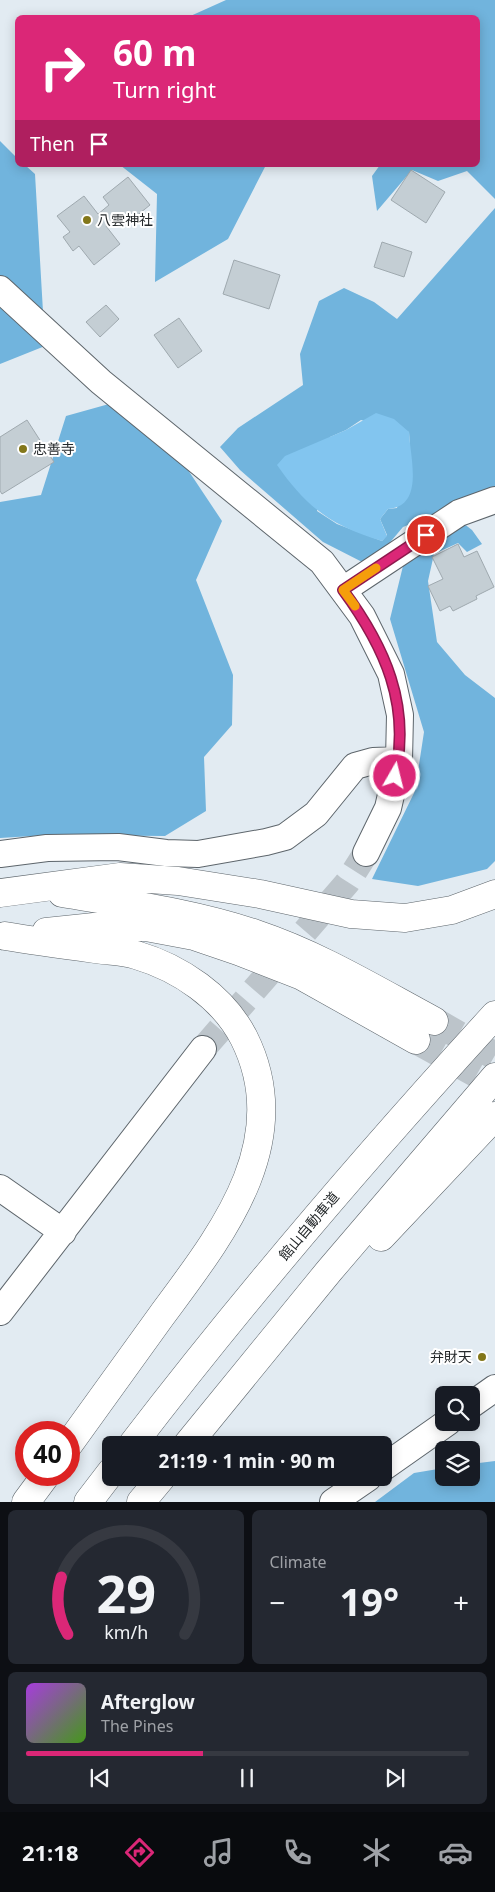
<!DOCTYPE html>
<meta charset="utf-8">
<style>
:root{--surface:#171b24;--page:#242831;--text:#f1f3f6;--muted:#9ea1a6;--line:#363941;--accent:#db2777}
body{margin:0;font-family:"Noto Sans","Noto Sans JP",sans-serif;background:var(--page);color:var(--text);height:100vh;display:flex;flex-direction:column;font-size:19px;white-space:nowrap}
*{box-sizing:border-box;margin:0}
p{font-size:16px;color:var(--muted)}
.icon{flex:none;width:28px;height:28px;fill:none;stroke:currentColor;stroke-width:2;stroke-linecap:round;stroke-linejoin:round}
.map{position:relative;height:1502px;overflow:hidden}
.panel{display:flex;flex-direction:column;gap:8px;padding:8px;background:#0d0f14;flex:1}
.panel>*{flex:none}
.guide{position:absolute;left:15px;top:15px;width:465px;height:152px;border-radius:8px;box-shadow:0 2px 12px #0003;background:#db2777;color:#fff;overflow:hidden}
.buttons{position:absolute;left:435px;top:1386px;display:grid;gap:10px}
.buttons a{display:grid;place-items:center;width:45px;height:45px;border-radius:8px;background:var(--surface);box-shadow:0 2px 12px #0003;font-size:25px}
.speed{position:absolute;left:15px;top:1421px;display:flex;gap:10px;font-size:25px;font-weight:700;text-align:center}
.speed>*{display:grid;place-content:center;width:65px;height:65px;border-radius:50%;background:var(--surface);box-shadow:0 2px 12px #0003;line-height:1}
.speed .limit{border:8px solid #d22;background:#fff;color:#111}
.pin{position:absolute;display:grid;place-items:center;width:42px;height:42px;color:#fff;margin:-21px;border:2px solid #fff;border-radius:50%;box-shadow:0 1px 5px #0007}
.me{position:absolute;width:55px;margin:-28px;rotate:8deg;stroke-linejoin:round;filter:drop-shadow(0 0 4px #0008)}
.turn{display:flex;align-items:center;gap:18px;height:105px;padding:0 15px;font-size:22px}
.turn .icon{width:65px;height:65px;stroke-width:2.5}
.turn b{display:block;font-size:35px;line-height:42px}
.then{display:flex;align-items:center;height:48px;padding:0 15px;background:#0003;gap:10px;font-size:19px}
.big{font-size:38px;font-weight:700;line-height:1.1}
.panel .widget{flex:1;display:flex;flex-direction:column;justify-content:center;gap:8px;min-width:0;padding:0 18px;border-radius:8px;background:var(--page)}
.panel .dial{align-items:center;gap:0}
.dial svg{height:130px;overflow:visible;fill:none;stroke:var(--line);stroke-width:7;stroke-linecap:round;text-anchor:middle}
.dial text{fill:var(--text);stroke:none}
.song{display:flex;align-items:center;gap:15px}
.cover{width:60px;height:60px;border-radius:8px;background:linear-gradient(135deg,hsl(280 70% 55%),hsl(100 70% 35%))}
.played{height:5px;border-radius:2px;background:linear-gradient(90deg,var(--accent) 40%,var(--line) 40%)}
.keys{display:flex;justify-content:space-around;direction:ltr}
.heat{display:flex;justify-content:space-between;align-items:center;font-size:28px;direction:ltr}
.panel .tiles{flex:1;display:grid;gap:8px;grid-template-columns:1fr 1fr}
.widget:last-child{grid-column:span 2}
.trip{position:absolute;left:102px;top:1436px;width:290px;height:50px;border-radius:8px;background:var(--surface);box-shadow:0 2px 12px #0003;font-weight:700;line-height:50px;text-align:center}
.menu{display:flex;height:80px;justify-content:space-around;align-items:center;background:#090b0e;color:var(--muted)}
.menu .icon{width:35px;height:35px}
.menu .selected{color:var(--accent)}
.menu b{font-size:22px;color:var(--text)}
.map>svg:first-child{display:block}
.forest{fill:#71b4dd;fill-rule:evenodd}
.water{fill:#82c5ef}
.building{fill:#c4ced4;stroke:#9fa9af}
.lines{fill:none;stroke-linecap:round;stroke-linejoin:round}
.minor-tunnel{stroke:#bcc4ca;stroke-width:26;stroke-dasharray:26 13;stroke-linecap:butt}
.highway-tunnel{stroke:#bcc4ca;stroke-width:28;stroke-dasharray:28 14;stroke-linecap:butt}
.minor-casing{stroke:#5d656b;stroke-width:28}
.highway-casing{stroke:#5d656b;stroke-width:29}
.minor{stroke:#fff;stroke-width:26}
.highway{stroke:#fff;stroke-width:28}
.route-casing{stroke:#8e194d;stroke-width:12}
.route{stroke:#db2777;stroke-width:9}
.slow{stroke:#f59e0b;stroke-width:9}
.poi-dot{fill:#83771a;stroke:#fff;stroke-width:2}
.labels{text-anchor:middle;stroke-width:4;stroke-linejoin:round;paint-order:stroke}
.poi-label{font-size:14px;fill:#25292b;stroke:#fff;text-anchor:start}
.street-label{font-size:14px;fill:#25292b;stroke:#fff}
</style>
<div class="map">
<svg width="495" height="1502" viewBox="0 0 495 1502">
<rect width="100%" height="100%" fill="#e2ebf2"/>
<path class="forest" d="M 226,0 L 495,0 L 495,199 L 467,171 L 438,181 L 412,170 L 377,211 L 372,176 L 380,165 L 478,165 L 478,18 L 186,18 Z
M 0,141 L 17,158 L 18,165 L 25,165 L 35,174 L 45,346 L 0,364 Z
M 120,165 L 266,165 L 228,239 L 155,282 L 157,194 Z
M 495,208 L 495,510 L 446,510 L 403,527 L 370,566 L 323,542 L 240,470 L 220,447 L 238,428 L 303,385 L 300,354 L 319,301 L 344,288 L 374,302 L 397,319 ZM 361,420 L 409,432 L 410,447 L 397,508 L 388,509 L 380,519 L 387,535 L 382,541 L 337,524 L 317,511 L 330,437 L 346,430 Z
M 109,404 L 186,467 L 222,521 L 196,580 L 233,675 L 232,725 L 204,757 L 206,811 L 165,836 L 48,835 L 0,838 L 0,502 L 41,495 L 66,416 Z
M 459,520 L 472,530 L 482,544 L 467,552 L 458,543 L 434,554 L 428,581 L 437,642 L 465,675 L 495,698 L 495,861 L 487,869 L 418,886 L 372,879 L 415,791 L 424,732 L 390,619 L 403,566 Z
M 495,1461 L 495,1502 L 375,1502 L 414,1473 L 444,1468 L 444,1478 L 471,1478 L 471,1464 Z"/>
<path class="water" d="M 376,413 L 394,419 L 409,432 C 410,457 425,506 388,509 L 380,519 L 387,536 L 382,541 C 332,526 307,508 277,465 L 285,456 L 346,430 Z"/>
<path class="building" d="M 411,170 L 445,192 L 426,223 L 391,200 Z
M 128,177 L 150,205 L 125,225 L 118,216 L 106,226 L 120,244 L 94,265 L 79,246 L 73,251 L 63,237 L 70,232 L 57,216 L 84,196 L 98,214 L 109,205 L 103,197 Z
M 382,242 L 412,252 L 404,277 L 374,267 Z
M 234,260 L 280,275 L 269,309 L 223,294 Z
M 106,305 L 119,319 L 100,337 L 86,322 Z
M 179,318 L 202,351 L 178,368 L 154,335 Z
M 27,420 L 54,462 L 2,494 L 0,491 L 0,437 Z
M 458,544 L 464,557 L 477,551 L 494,587 L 476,596 L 477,599 L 453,611 L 450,606 L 440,611 L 428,586 L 443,579 L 432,557 Z"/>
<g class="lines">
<path class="minor-tunnel" d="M 203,1049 L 347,883 L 366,853"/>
<path class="highway-tunnel" d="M 434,1021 L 495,1056
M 416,1040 L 495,1084"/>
<defs>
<path id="minor" d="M 0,289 L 101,382 L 322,562 L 362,616 L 391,674 L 400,715 L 399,760 L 388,808 L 366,853
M 343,590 L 459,513 L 495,500
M 0,854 L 47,848 L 118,847 L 166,853 L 198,854 L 266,842 L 285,837 L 316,814 L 355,766 L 373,761 L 399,760
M 0,1188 L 63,1232
M 0,1312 L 203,1049
M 471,1405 L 495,1388
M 384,1467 L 448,1422
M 333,1502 L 368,1478"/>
<path id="highway" d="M 0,893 L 120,877 L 178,881 L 260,894 L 351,914 L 405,918 L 452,910 L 495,894
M 62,893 C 127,904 194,913 256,934 C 319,955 376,990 434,1021
M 46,932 L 94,927 L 146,927 L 194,936 L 238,951 L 302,976 L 416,1040
M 5,936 C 35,941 65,945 95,949 C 108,951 123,951 136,955 C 180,968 223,997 244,1038 C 296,1142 221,1235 162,1315 C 131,1358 100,1401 69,1444
M 381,1237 L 495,1116
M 132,1445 C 246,1296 368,1154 495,1015
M 187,1445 L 329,1271 L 495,1077
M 26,1502 L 46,1475
M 88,1502 L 111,1472
M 141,1502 L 161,1478"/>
</defs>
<use href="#minor" class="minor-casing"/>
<use href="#highway" class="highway-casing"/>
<use href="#minor" class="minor"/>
<use href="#highway" class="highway"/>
</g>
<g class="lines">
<defs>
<path id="route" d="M 395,776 C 411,705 385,647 343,590 L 426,535"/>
</defs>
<use href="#route" class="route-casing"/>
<use href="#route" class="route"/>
<path class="slow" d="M 355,606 L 343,590 L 376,568"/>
</g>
<g class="poi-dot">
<circle cx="87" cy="220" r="5"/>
<circle cx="23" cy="449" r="5"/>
<circle cx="482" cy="1357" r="5"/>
</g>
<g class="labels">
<g class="poi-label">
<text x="97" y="225">八雲神社</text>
<text x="33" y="454">忠善寺</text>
<text x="472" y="1362" text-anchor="end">弁財天</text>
</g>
<g class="street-label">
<text transform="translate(309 1226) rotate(-50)" y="5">館山自動車道</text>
</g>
</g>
</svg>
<div class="buttons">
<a><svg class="icon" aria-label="search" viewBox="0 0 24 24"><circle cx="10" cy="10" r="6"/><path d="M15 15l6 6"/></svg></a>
<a><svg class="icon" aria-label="layers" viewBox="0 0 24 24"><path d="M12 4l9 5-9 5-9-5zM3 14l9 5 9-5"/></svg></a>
</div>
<div class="speed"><div class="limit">40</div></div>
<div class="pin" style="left:426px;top:535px;background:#d93025"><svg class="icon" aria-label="arrive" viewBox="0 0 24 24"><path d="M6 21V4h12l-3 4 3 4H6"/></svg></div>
<svg class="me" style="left:395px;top:776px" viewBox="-20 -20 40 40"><circle r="17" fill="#db2777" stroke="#fff" stroke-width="3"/><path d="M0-11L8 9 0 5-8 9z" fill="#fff"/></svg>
<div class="trip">21:19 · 1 min · 90 m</div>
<div class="guide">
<div class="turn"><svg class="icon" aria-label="right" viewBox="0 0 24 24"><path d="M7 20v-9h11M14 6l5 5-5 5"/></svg><div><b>60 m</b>Turn right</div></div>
<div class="then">Then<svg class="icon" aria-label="arrive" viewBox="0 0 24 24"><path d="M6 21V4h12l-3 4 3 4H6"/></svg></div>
</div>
</div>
<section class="panel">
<div class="tiles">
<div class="widget dial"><svg viewBox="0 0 100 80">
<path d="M14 69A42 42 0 1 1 86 69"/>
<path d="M14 69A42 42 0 0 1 10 34" stroke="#db2777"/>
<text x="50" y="56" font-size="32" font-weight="700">29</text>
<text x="50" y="72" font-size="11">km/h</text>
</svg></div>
<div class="widget"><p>Climate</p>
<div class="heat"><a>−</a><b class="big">19°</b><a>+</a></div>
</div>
<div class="widget">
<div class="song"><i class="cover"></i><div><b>Afterglow</b><p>The Pines</p></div></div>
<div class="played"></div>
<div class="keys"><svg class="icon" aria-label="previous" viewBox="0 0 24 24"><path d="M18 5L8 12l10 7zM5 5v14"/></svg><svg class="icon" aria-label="pause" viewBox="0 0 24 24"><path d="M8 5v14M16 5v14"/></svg><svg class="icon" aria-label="next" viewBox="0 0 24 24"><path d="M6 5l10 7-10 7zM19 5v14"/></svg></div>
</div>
</div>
</section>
<nav class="menu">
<b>21:18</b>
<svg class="icon selected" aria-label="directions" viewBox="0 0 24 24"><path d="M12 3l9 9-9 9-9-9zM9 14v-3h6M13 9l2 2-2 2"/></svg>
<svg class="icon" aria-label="music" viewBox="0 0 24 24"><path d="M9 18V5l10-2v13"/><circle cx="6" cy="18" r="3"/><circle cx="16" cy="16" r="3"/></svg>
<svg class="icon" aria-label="phone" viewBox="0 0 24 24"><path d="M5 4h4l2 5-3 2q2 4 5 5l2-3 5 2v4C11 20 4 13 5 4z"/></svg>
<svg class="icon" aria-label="climate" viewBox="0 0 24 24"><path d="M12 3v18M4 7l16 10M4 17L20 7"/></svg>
<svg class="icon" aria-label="car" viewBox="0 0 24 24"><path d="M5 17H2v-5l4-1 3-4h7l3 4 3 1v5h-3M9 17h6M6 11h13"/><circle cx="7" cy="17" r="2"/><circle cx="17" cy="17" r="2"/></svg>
</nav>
